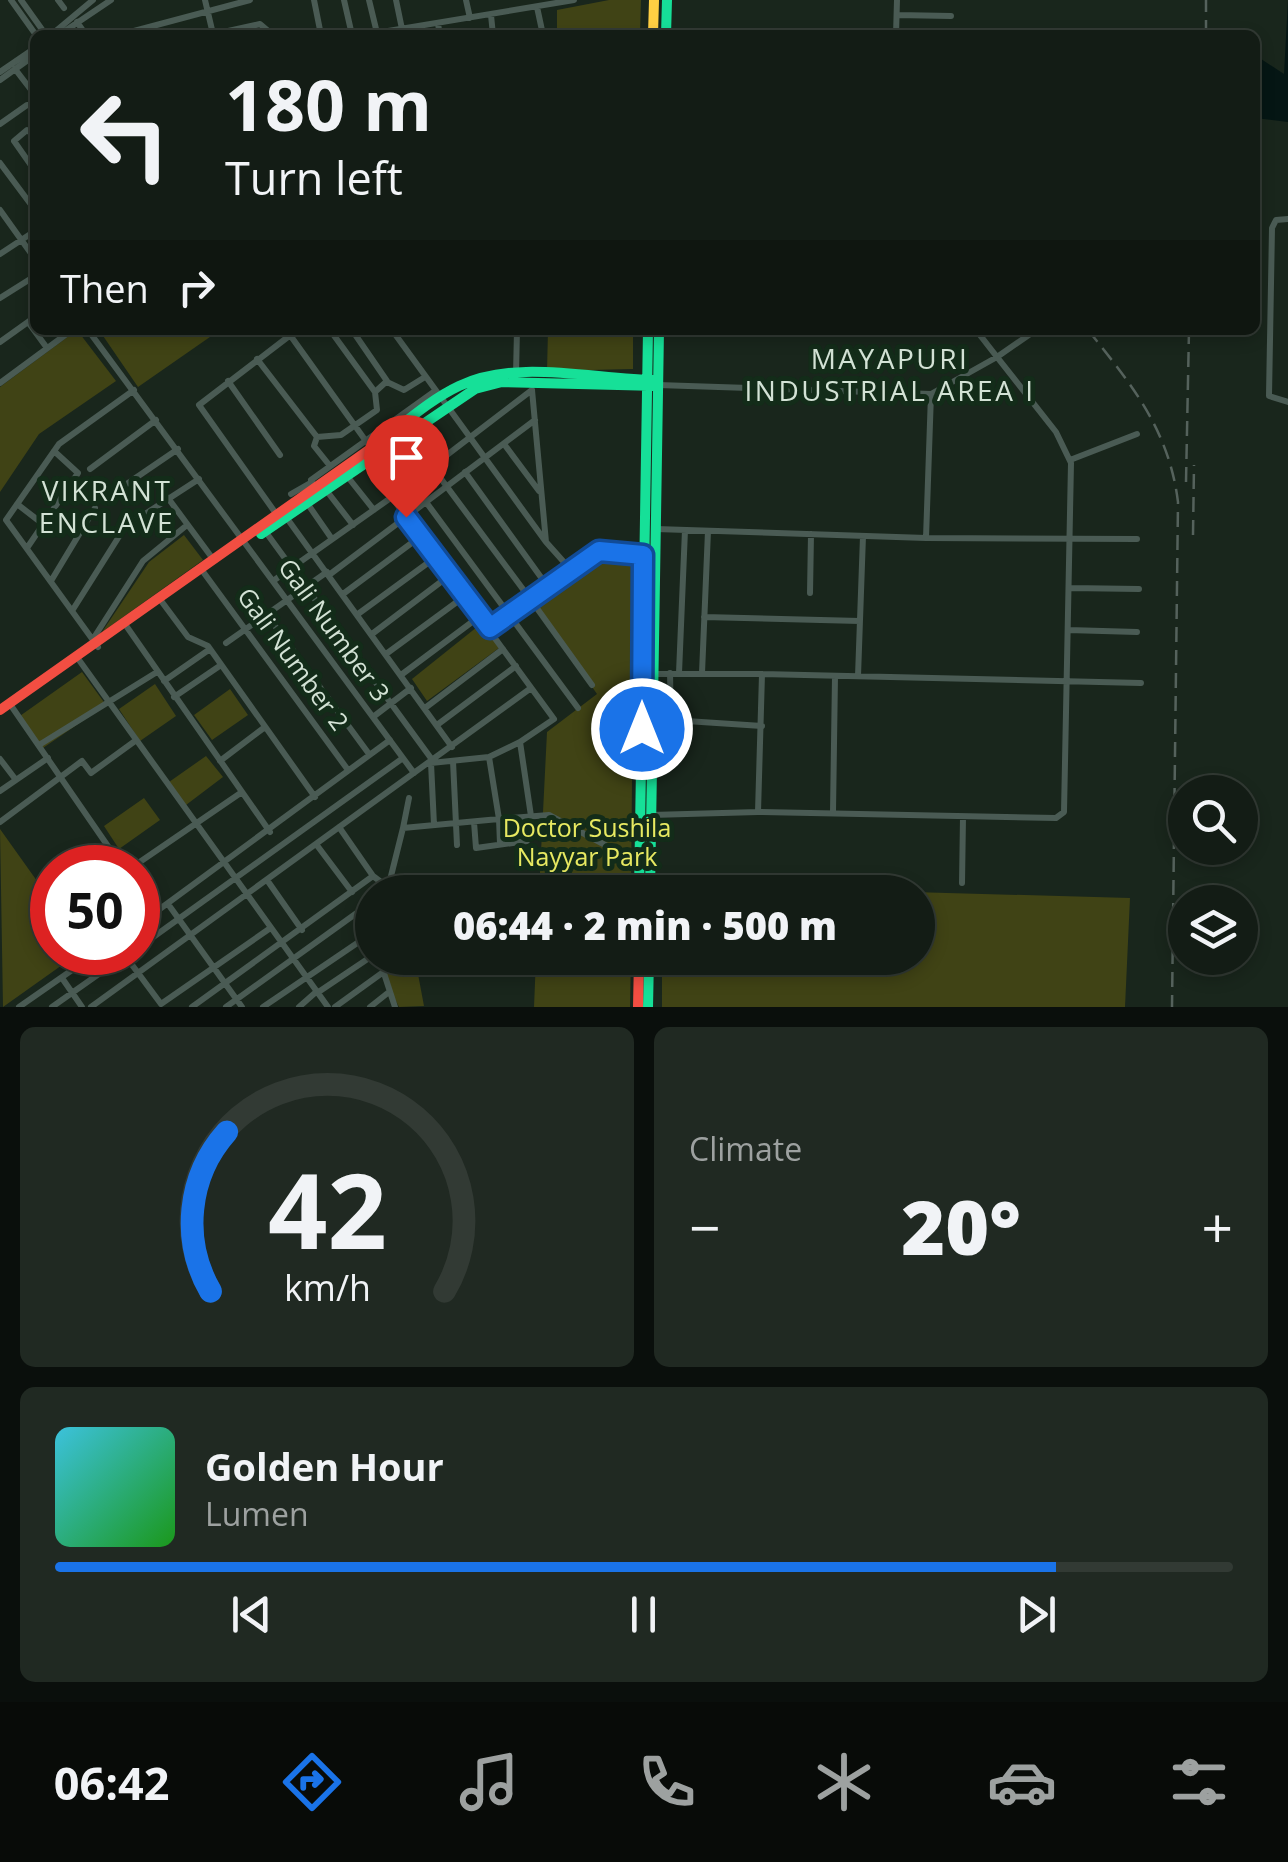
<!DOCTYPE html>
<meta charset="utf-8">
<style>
:root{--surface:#131c15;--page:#202922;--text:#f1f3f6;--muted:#9da1a0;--line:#323a34;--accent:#1a73e8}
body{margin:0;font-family:"Open Sans",sans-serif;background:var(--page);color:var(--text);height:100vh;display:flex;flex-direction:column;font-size:38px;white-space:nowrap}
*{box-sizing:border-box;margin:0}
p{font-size:32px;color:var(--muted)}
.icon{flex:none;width:55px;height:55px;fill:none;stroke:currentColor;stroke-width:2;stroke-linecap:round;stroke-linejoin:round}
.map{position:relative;height:1007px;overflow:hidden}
.details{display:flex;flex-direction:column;gap:20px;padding:20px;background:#0a0f0c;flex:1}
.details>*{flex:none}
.hud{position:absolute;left:30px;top:30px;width:1230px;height:305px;border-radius:15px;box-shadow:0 5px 15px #0003,0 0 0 2px var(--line);background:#131c15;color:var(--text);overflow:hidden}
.controls{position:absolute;left:1168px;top:775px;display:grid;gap:20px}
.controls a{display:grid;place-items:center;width:90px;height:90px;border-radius:50%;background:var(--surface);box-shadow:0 5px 15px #0003,0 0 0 2px var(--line);font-size:50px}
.speed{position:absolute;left:30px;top:845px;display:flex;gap:20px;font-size:50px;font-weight:700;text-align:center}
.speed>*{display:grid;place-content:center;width:130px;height:130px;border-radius:50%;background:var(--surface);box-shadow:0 5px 15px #0003,0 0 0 2px var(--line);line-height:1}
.speed .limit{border:15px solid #d22;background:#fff;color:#111}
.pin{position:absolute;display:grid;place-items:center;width:85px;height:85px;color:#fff;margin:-102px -42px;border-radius:50% 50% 50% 0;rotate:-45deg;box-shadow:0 0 10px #0007}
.pin .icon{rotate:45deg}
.me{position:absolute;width:110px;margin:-55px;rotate:0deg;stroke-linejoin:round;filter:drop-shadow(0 0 8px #0008)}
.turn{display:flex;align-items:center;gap:35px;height:210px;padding:0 30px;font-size:45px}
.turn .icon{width:130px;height:130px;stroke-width:2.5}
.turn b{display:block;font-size:70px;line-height:85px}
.then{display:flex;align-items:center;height:95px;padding:0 30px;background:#0003;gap:20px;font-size:38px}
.big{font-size:75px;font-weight:800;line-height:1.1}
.details .tile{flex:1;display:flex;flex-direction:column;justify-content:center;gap:15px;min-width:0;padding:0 35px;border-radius:15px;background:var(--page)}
.details .dial{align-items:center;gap:0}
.dial svg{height:260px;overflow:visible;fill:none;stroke:var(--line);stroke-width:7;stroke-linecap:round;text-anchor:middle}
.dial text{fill:var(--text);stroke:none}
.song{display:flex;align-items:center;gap:30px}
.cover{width:120px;height:120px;border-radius:15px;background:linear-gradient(135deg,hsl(190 70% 55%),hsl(120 70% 35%))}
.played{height:10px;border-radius:5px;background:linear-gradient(90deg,var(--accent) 85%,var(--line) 85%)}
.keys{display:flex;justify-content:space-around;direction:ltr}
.heat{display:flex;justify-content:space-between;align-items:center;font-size:55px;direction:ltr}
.details .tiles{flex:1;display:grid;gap:20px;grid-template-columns:1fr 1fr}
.tile:last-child{grid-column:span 2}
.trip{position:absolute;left:355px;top:875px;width:580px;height:100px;border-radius:50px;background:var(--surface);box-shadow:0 5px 15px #0003,0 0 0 2px var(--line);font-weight:800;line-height:100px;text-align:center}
.dock{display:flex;height:160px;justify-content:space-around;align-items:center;background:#080b08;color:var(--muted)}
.dock .icon{width:70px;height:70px}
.dock .active{color:var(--accent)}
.dock b{font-size:45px;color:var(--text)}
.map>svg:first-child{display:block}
.green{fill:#404315}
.water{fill:#051614}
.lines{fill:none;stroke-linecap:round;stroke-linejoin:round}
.street{stroke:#4a5b54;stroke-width:6}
.fast{stroke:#16e098;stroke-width:10}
.slow{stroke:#ffcf43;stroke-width:10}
.jam{stroke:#f24e42;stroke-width:10}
.rail{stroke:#55625c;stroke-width:2.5;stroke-dasharray:15 8;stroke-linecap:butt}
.route-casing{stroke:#114b97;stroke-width:25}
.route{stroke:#1a73e8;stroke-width:18}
.labels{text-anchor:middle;stroke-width:10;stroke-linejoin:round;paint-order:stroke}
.street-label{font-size:25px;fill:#d3e2d5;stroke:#132c19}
.park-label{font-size:25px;fill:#e7e961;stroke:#132c19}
.neighbourhood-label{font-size:28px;letter-spacing:2.5px;fill:#d3e2d5;stroke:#132c19}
</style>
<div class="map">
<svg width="1288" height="1007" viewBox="0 0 1288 1007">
<rect width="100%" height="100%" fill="#19261c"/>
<path class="green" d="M 609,0 L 641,0 L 640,35 L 557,35 L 557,10 Z
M 77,330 L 116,381 L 39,434 L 0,492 L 0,387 Z
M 99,330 L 220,330 L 138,387 Z
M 548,330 L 633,330 L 633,369 L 547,371 Z
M 184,535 L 203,560 L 102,632 L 149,562 Z
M 596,557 L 634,559 L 631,892 L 539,892 L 547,732 L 597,694 L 535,605 Z
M 482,623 L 499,648 L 427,701 L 412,679 Z
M 82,672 L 106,705 L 40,750 L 17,718 Z
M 155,684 L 176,716 L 140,741 L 119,709 Z
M 230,689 L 248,715 L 212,740 L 194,715 Z
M 206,756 L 223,777 L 186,805 L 169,782 Z
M 144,798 L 160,820 L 119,849 L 104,826 Z
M 0,829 L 52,902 L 52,952 L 79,953 L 3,1007 Z
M 663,885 L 1130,898 L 1125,1007 L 662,1007 L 662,958 L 918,958 L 918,892 L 663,892 Z
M 379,958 L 415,958 L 424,1006 L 399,1007 L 381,971 Z
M 536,958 L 631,958 L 630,1007 L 534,1007 Z"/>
<path class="water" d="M 1288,0 L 1288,122 L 1255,118 L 1255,55 L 1284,74 Z"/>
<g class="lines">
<path class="street" d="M 11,0 L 36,35
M 21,0 L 46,35
M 58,0 L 64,8
M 205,0 L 213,34
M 314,0 L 321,35
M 344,0 L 352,35
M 369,0 L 377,33
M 396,0 L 402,29
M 466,0 L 470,18
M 537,7 L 543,35
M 491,15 L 493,35
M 897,15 L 951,16
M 77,22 L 86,35
M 438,24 L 440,35
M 51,35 L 93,0
M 59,35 L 111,0
M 119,35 L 250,0
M 210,35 L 260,24 L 273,35
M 364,35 L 574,0
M 896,35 L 897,0
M 15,69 L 35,95
M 0,72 L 35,48
M 0,80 L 35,55
M 0,124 L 27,105 L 35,106
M 35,136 L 27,130 L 14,141 L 35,171
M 0,163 L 35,210
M 0,210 L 35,259
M 1288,219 L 1276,220 L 1272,228 L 1269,396 L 1288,402
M 0,254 L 35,231
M 0,298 L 35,276
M 28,322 L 47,348
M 88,330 L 414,773
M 330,330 L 375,392 L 387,381 L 352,330
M 392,330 L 546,542
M 976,330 L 997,357 L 1036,330
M 290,335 L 368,444
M 0,342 L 35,317
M 257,359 L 317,437 L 314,446 L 330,466
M 516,374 L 517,330
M 228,381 L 280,455
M 387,382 L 404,390 L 425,377
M 0,383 L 72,330
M 658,385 L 931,394 L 997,357 L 1056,432 L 1071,463 L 1064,812 L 1056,818 L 758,812
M 532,390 L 546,542 L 571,570
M 407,433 L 531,600 L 490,629
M 317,437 L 341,435 L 377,410 L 375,392
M 504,444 L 539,491
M 387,448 L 412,482
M 1070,460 L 1137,434
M 366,462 L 554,719 L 520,742 L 531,816 L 527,841 L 476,848 L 474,822
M 90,469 L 156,420
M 465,472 L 548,587
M 347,476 L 374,510
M 311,480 L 435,391
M 326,490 L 353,525
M 112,494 L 178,449
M 291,494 L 312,482
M 168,498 L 213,559
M 426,502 L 578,708
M 307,503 L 332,539
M 17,504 L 43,524
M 277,515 L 199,405 L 297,330
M 286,517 L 452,747
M 656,529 L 926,538 L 1137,539
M 265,531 L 433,761
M 926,538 L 931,394
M 27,548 L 78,473 L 54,451
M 204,573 L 348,770
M 329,575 L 535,420
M 51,581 L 95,508
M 273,581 L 392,497 L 532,390
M 1070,588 L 1139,589
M 810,593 L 811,534
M 343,594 L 421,536
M 159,598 L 188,637 L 208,646 L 315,797
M 72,611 L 125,527 L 199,479
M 358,614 L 436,557
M 267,615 L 369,754
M 704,617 L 860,621
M 127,627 L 270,832
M 1068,630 L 1137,632
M 372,634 L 450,575
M 93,639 L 143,561 L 187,525
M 226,643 L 327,572
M 98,647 L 6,520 L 59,444 L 134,390
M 386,654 L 465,596
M 79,660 L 328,1007
M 670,673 L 671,720 L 762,726
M 679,673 L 685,530
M 702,673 L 708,531
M 762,674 L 1141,683
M 401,675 L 480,616
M 858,676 L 863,536
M 164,681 L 210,649
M 592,685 L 531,600 L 599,551 L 643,555
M 174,697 L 221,665
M 12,707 L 123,868
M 425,708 L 503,649
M 373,717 L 411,688
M 437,725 L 516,666
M 39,745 L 157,672
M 489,757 L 520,742
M 0,759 L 16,780
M 220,761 L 265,727
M 453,761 L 457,845
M 0,791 L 48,758
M 833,812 L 835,676
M 651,815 L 758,812 L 762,674 L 654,674
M 0,822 L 82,761 L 91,773 L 135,741
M 434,825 L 431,763 L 489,757 L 499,819 L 549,815 L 639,863
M 403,828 L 409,798
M 316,844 L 352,892
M 131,868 L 242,792
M 373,876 L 389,888
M 267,880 L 302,930
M 962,883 L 963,817
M 138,889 L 154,914
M 387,892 L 403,828 L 499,819 L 500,844
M 168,904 L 242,1007
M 138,917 L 150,908
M 138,925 L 390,740
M 138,948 L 403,758
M 124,954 L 161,1004
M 379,958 L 395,1007
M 62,978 L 82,1007
M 317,993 L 372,956
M 161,1004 L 269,929
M 19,1007 L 98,952
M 52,1007 L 130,952
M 91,1007 L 531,688
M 192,1007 L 373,876 L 339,827
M 226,1007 L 372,902
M 263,1007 L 372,933
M 299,1007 L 316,992
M 335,1007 L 382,973
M 370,1007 L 389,992"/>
<path class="fast" d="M 666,35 L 667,0
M 370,449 C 398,429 427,401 459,386 C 518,358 595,380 658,380
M 261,534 L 475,389 L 502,382 L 658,386
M 639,892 L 648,330
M 650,892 L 659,330
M 648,1007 L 649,958"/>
<path class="slow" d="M 653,35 L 654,0"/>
<path class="jam" d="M 0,710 L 370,449
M 638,1007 L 639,958"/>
<path class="rail" d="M 1206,35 L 1206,0
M 1088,330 C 1132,385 1169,430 1178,502 L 1172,1007
M 1186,482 L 1189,330
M 1193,535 L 1194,465"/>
</g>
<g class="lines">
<defs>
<path id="route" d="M 406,517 L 490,628 L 599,551 L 643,555 L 642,729"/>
</defs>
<use href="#route" class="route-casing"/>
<use href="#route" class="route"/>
</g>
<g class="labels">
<g class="street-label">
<text transform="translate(334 630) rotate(54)" y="9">Gali Number 3</text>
<text transform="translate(293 659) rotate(54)" y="9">Gali Number 2</text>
</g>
<g class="park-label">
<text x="587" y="837">Doctor Sushila<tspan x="587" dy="29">Nayyar Park</tspan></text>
</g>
<g class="neighbourhood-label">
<text x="890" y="369">MAYAPURI<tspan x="890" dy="32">INDUSTRIAL AREA I</tspan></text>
<text x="107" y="501">VIKRANT<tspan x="107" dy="32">ENCLAVE</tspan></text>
</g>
</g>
</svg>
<div class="controls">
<a><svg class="icon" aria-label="search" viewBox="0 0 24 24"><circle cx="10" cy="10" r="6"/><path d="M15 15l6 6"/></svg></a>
<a><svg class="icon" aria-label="layers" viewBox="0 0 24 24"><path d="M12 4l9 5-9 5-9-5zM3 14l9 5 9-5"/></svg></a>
</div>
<div class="speed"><div class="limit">50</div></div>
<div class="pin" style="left:406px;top:517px;background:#d93025"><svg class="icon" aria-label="arrive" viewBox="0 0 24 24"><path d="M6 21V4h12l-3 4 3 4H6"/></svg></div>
<svg class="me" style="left:642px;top:729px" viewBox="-20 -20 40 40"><circle r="17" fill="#1a73e8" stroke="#fff" stroke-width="3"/><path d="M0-11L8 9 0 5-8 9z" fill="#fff"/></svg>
<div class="trip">06:44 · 2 min · 500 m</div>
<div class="hud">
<div class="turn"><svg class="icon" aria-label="left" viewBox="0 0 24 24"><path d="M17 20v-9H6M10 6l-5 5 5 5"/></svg><div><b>180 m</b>Turn left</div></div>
<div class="then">Then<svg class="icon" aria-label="right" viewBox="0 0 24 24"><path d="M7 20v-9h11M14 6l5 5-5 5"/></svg></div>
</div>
</div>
<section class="details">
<div class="tiles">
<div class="tile dial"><svg viewBox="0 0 100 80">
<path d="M14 69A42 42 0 1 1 86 69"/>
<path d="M14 69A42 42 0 0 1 19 20" stroke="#1a73e8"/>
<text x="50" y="56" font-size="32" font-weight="700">42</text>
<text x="50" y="72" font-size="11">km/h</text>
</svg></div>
<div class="tile"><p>Climate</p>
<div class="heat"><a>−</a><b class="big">20°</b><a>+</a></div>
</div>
<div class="tile">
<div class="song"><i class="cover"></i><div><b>Golden Hour</b><p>Lumen</p></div></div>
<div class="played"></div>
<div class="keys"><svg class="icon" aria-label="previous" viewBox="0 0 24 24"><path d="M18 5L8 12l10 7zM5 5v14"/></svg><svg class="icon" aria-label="pause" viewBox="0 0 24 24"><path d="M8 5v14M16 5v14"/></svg><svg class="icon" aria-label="next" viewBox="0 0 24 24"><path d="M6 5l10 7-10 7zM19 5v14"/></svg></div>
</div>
</div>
</section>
<nav class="dock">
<b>06:42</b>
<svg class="icon active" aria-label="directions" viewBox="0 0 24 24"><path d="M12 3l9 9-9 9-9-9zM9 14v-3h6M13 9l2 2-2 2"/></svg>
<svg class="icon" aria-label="music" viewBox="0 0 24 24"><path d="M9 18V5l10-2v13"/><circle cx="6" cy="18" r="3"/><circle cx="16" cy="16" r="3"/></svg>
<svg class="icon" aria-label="phone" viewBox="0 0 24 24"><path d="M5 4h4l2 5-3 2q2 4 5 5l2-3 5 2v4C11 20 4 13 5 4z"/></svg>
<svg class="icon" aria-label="climate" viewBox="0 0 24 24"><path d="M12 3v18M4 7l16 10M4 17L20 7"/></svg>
<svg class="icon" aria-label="car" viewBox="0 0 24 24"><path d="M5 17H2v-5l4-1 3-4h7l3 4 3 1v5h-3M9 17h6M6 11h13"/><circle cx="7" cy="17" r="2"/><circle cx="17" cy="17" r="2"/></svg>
<svg class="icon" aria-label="filters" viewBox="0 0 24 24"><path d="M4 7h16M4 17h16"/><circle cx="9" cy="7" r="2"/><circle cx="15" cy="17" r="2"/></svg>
</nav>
